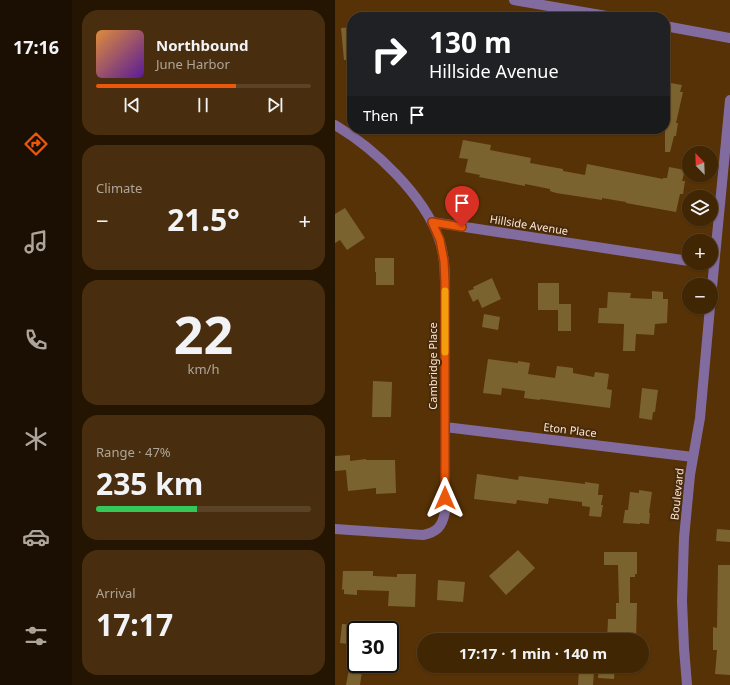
<!DOCTYPE html>
<meta charset="utf-8">
<style>
:root{--surface:#412604;--page:#482e0e;--text:#f1f3f6;--muted:#aea59a;--line:#5a4326;--accent:#ea580c}
body{margin:0;font-family:"Noto Sans",sans-serif;background:var(--page);color:var(--text);height:100vh;display:flex;flex-direction:column;font-size:15px;white-space:nowrap}
*{box-sizing:border-box;margin:0}
p{font-size:13px;color:var(--muted)}
.icon{flex:none;width:22px;height:22px;fill:none;stroke:currentColor;stroke-width:2;stroke-linecap:round;stroke-linejoin:round}
.map{position:relative;flex:1;overflow:hidden}
.drawer{display:flex;flex-direction:column;gap:10px;padding:10px;background:#241502;width:263px}
.drawer>*{flex:none}
.guide{position:absolute;left:12px;top:12px;width:323px;height:122px;border-radius:16px;box-shadow:0 1px 3px #0004,0 0 0 1px var(--line);background:#202124;color:#fff;overflow:hidden}
.needle{width:26px;rotate:337deg}
.tools{position:absolute;left:347px;top:146px;display:grid;gap:8px}
.tools a{display:grid;place-items:center;width:36px;height:36px;border-radius:50%;background:var(--surface);box-shadow:0 1px 3px #0004,0 0 0 1px var(--line);font-size:20px}
.speed{position:absolute;left:12px;top:621px;display:flex;gap:8px;font-size:20px;font-weight:700;text-align:center}
.speed>*{display:grid;place-content:center;width:52px;height:52px;border-radius:50%;background:var(--surface);box-shadow:0 1px 3px #0004,0 0 0 1px var(--line);line-height:1}
.speed .limit{border:2px solid #111;border-radius:6px;background:#fff;color:#111}
.pin{position:absolute;display:grid;place-items:center;width:34px;height:34px;color:#fff;margin:-41px -17px;border-radius:50% 50% 50% 0;rotate:-45deg;box-shadow:0 0 4px #0007}
.pin .icon{rotate:45deg}
.me{position:absolute;width:44px;margin:-22px;rotate:0deg;stroke-linejoin:round;filter:drop-shadow(0 0 3px #0008)}
.turn{display:flex;align-items:center;gap:14px;height:84px;padding:0 16px;font-size:18px}
.turn .icon{width:52px;height:52px;stroke-width:2.5}
.turn b{display:block;font-size:28px;line-height:34px}
.then{display:flex;align-items:center;height:38px;padding:0 16px;background:#0003;gap:8px;font-size:15px}
.big{font-size:30px;font-weight:700;line-height:1.1}
.drawer .widget{flex:1;display:flex;flex-direction:column;justify-content:center;gap:6px;min-width:0;padding:0 14px;border-radius:16px;background:var(--page)}
.drawer .dial{align-items:center;gap:0}
.dial b{font-size:52px;line-height:1}
.song{display:flex;align-items:center;gap:12px}
.cover{width:48px;height:48px;border-radius:6px;background:linear-gradient(135deg,hsl(30 70% 55%),hsl(270 70% 35%))}
.played{height:4px;border-radius:2px;background:linear-gradient(90deg,var(--accent) 65%,var(--line) 65%)}
.keys{display:flex;justify-content:space-around;direction:ltr}
.heat{display:flex;justify-content:space-between;align-items:center;font-size:22px;direction:ltr}
.charge{height:6px;border-radius:3px;background:linear-gradient(90deg,#34c759 47%,var(--line) 0)}
.trip{position:absolute;left:82px;top:633px;width:232px;height:40px;border-radius:20px;background:var(--surface);box-shadow:0 1px 3px #0004,0 0 0 1px var(--line);font-weight:700;line-height:40px;text-align:center}
main{display:flex;flex:1;min-height:0}
.tabs{display:flex;flex-direction:column;width:72px;justify-content:space-around;align-items:center;background:#1a0f02;color:var(--muted)}
.tabs .icon{width:28px;height:28px}
.tabs .selected{color:var(--accent)}
.tabs b{font-size:18px;color:var(--text)}
.map>svg:first-child{display:block}
.building{fill:#7b6330}
.lines{fill:none;stroke-linecap:round;stroke-linejoin:round}
.minor{stroke:#826c9f;stroke-width:10}
.route-casing{stroke:#983908;stroke-width:10}
.route{stroke:#ea580c;stroke-width:7}
.slow{stroke:#f59e0b;stroke-width:7}
.labels{text-anchor:middle;stroke-width:4;stroke-linejoin:round;paint-order:stroke}
.street-label{font-size:11px;fill:#fee6d1;stroke:#472b0c}
</style>
<main>
<nav class="tabs">
<b>17:16</b>
<svg class="icon selected" aria-label="directions" viewBox="0 0 24 24"><path d="M12 3l9 9-9 9-9-9zM9 14v-3h6M13 9l2 2-2 2"/></svg>
<svg class="icon" aria-label="music" viewBox="0 0 24 24"><path d="M9 18V5l10-2v13"/><circle cx="6" cy="18" r="3"/><circle cx="16" cy="16" r="3"/></svg>
<svg class="icon" aria-label="phone" viewBox="0 0 24 24"><path d="M5 4h4l2 5-3 2q2 4 5 5l2-3 5 2v4C11 20 4 13 5 4z"/></svg>
<svg class="icon" aria-label="climate" viewBox="0 0 24 24"><path d="M12 3v18M4 7l16 10M4 17L20 7"/></svg>
<svg class="icon" aria-label="car" viewBox="0 0 24 24"><path d="M5 17H2v-5l4-1 3-4h7l3 4 3 1v5h-3M9 17h6M6 11h13"/><circle cx="7" cy="17" r="2"/><circle cx="17" cy="17" r="2"/></svg>
<svg class="icon" aria-label="filters" viewBox="0 0 24 24"><path d="M4 7h16M4 17h16"/><circle cx="9" cy="7" r="2"/><circle cx="15" cy="17" r="2"/></svg>
</nav>
<section class="drawer">
<div class="widget">
<div class="song"><i class="cover"></i><div><b>Northbound</b><p>June Harbor</p></div></div>
<div class="played"></div>
<div class="keys"><svg class="icon" aria-label="previous" viewBox="0 0 24 24"><path d="M18 5L8 12l10 7zM5 5v14"/></svg><svg class="icon" aria-label="pause" viewBox="0 0 24 24"><path d="M8 5v14M16 5v14"/></svg><svg class="icon" aria-label="next" viewBox="0 0 24 24"><path d="M6 5l10 7-10 7zM19 5v14"/></svg></div>
</div>
<div class="widget"><p>Climate</p>
<div class="heat"><a>−</a><b class="big">21.5°</b><a>+</a></div>
</div>
<div class="widget dial"><b>22</b><p>km/h</p></div>
<div class="widget"><p>Range · 47%</p><b class="big">235 km</b><div class="charge"></div></div>
<div class="widget"><p>Arrival</p><b class="big">17:17</b></div>
</section>
<div class="map">
<svg width="395" height="685" viewBox="0 0 395 685">
<rect width="100%" height="100%" fill="#573206"/>
<path class="building" d="M 17,27 L 17,60 L 9,60 L 6,28 Z
M 330,82 L 347,85 L 345,92 L 348,92 L 341,123 L 343,123 L 341,136 L 339,136 L 335,152 L 330,152 Z
M 128,140 L 156,145 L 155,150 L 196,158 L 195,163 L 228,169 L 228,171 L 250,175 L 252,164 L 328,179 L 328,178 L 332,178 L 334,167 L 350,170 L 347,181 L 350,181 L 348,194 L 345,194 L 341,212 L 291,203 L 291,202 L 267,198 L 267,200 L 221,193 L 215,191 L 215,189 L 190,184 L 190,186 L 144,177 L 145,175 L 130,172 L 133,159 L 124,158 Z
M 10,208 L 30,238 L 12,250 L 5,240 L 0,243 L 0,214 Z
M 40,258 L 59,258 L 59,285 L 41,285 L 41,272 L 40,272 Z
M 157,278 L 166,299 L 147,308 L 143,299 L 138,302 L 133,291 L 139,289 L 138,287 Z
M 203,283 L 224,283 L 224,304 L 236,304 L 236,331 L 223,331 L 223,310 L 203,310 Z
M 317,291 L 328,292 L 328,299 L 333,299 L 332,323 L 320,324 L 319,335 L 301,334 L 300,351 L 288,351 L 289,324 L 263,323 L 264,308 L 272,308 L 273,292 L 296,293 L 295,298 L 317,299 Z
M 149,314 L 165,317 L 163,330 L 147,327 Z
M 153,359 L 183,363 L 183,361 L 195,363 L 193,374 L 220,378 L 222,366 L 238,368 L 238,373 L 259,377 L 260,372 L 274,374 L 272,389 L 277,390 L 275,408 L 205,399 L 205,400 L 189,398 L 190,391 L 167,388 L 166,395 L 148,393 Z
M 38,381 L 57,382 L 56,417 L 37,417 Z
M 307,388 L 323,390 L 320,412 L 318,412 L 317,420 L 304,418 Z
M 15,455 L 15,461 L 31,459 L 31,460 L 60,460 L 61,493 L 41,494 L 41,488 L 13,491 L 11,470 L 0,471 L 0,456 Z
M 142,474 L 183,480 L 184,476 L 250,484 L 250,482 L 264,484 L 263,495 L 268,495 L 266,505 L 268,505 L 266,517 L 254,516 L 255,507 L 247,506 L 247,502 L 214,498 L 213,504 L 182,500 L 181,504 L 139,499 Z
M 304,490 L 317,492 L 314,513 L 315,513 L 314,524 L 305,523 L 305,524 L 288,523 L 290,510 L 293,510 L 295,492 L 304,493 Z
M 382,529 L 395,530 L 395,542 L 381,541 Z
M 183,550 L 200,568 L 171,595 L 154,576 Z
M 269,552 L 302,552 L 302,574 L 300,574 L 300,577 L 295,577 L 295,603 L 302,603 L 301,640 L 272,640 L 273,619 L 281,619 L 281,603 L 284,603 L 283,565 L 269,565 Z
M 383,565 L 395,565 L 395,675 L 380,674 L 382,650 L 378,650 L 378,627 L 382,628 Z
M 8,571 L 38,571 L 38,576 L 62,577 L 62,574 L 81,574 L 80,607 L 53,606 L 54,591 L 22,590 L 22,595 L 9,594 L 9,589 L 7,590 Z
M 103,580 L 130,582 L 128,602 L 102,600 Z
M 7,624 L 21,625 L 21,645 L 5,643 Z
M 264,666 L 280,666 L 279,679 L 263,678 Z
M 14,669 L 27,671 L 25,685 L 11,685 Z
M 244,671 L 259,671 L 258,685 L 243,685 Z"/>
<g class="lines">
<path class="minor" d="M 179,0 L 277,17
M 330,26 L 395,38
M 0,125 C 39,148 89,195 104,239 C 109,253 110,268 110,282 L 110,512 C 107,527 102,532 88,535 L 0,529
M 97,222 L 354,261
M 368,263 L 379,265
M 376,298 L 395,100
M 110,427 L 358,457
M 352,685 L 349,648 L 347,601 L 349,538 L 355,475 L 365,418 L 375,307"/>
</g>
<g class="lines">
<defs>
<path id="route" d="M 110,498 L 110,282 L 109,261 L 105,240 L 97,222 L 127,227"/>
</defs>
<use href="#route" class="route-casing"/>
<use href="#route" class="route"/>
<path class="slow" d="M 110,352 L 110,291"/>
</g>
<g class="labels">
<g class="street-label">
<text transform="translate(194 225) rotate(9)" y="4">Hillside Avenue</text>
<text transform="translate(98 366) rotate(-90)" y="4">Cambridge Place</text>
<text transform="translate(235 430) rotate(7)" y="4">Eton Place</text>
<text transform="translate(342 494) rotate(-84)" y="4">Boulevard</text>
</g>
</g>
</svg>
<div class="tools">
<a><svg class="needle" viewBox="-14 -14 28 28"><path d="M0-13l5 13h-10z" fill="#e53935"/><path d="M0 13l5-13h-10z" fill="#aea59a"/></svg></a>
<a><svg class="icon" aria-label="layers" viewBox="0 0 24 24"><path d="M12 4l9 5-9 5-9-5zM3 14l9 5 9-5"/></svg></a>
<a>+</a>
<a>−</a>
</div>
<div class="speed"><div class="limit">30</div></div>
<div class="pin" style="left:127px;top:227px;background:#d93025"><svg class="icon" aria-label="arrive" viewBox="0 0 24 24"><path d="M6 21V4h12l-3 4 3 4H6"/></svg></div>
<svg class="me" style="left:110px;top:498px" viewBox="-20 -20 40 40"><path d="M0-17L14 15 0 8-14 15z" fill="#ea580c" stroke="#fff" stroke-width="4"/></svg>
<div class="trip">17:17 · 1 min · 140 m</div>
<div class="guide">
<div class="turn"><svg class="icon" aria-label="right" viewBox="0 0 24 24"><path d="M7 20v-9h11M14 6l5 5-5 5"/></svg><div><b>130 m</b>Hillside Avenue</div></div>
<div class="then">Then<svg class="icon" aria-label="arrive" viewBox="0 0 24 24"><path d="M6 21V4h12l-3 4 3 4H6"/></svg></div>
</div>
</div>
</main>
